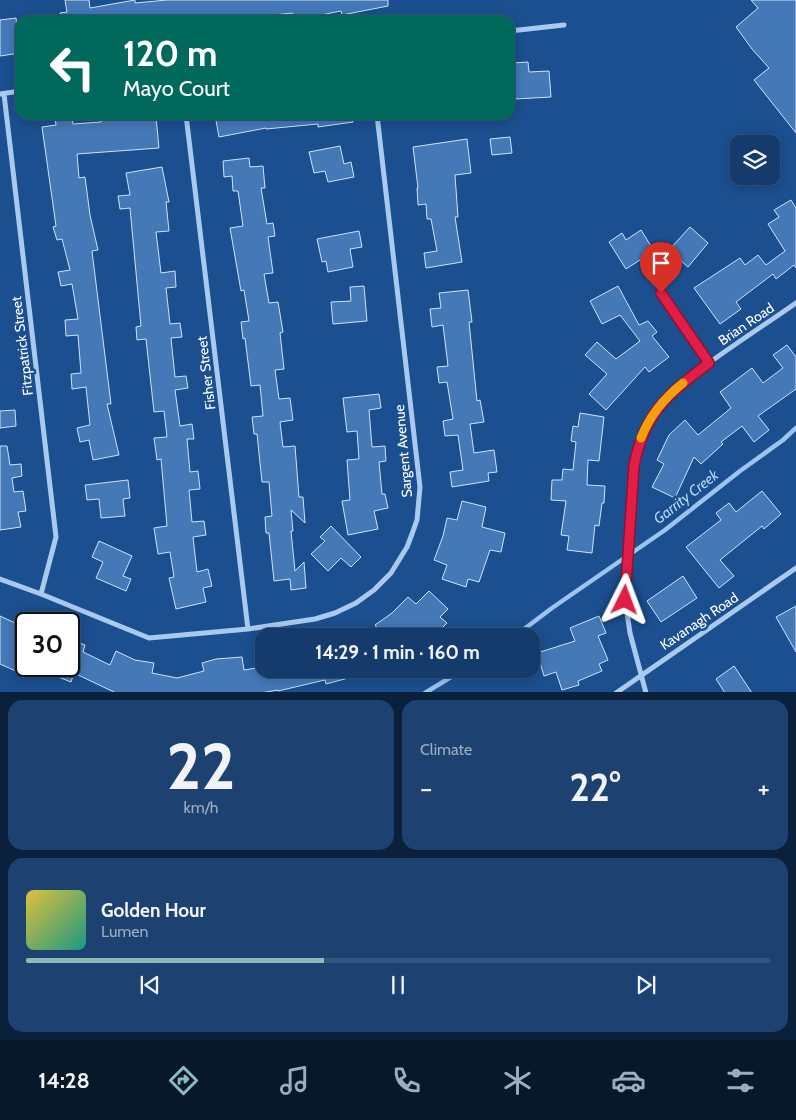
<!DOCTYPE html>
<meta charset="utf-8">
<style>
:root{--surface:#143b6b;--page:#1d4271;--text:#f1f3f6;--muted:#9dadc1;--line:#33557e;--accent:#8bbbb9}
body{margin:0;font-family:Cabin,sans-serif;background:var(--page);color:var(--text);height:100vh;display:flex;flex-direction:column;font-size:19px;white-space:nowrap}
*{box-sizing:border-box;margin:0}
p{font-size:16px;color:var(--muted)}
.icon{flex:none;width:28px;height:28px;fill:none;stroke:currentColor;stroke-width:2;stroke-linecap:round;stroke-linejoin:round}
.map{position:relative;height:692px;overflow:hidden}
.details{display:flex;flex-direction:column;gap:8px;padding:8px;background:#0b203b;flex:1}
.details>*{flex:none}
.banner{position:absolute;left:15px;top:15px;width:500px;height:105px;border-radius:15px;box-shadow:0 2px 12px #0003,0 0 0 1px var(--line);background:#00695c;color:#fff;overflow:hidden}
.buttons{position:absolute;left:730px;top:135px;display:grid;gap:10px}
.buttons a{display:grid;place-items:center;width:50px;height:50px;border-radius:10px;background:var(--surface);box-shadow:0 2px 12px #0003,0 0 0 1px var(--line);font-size:25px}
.speed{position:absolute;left:15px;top:612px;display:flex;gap:10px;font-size:25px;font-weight:700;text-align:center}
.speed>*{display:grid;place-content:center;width:65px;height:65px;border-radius:50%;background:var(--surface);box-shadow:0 2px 12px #0003,0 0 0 1px var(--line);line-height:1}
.speed .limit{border:2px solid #111;border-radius:8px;background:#fff;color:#111}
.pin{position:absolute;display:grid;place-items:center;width:42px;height:42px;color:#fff;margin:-51px -21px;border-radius:50% 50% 50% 0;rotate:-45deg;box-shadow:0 0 5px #0007}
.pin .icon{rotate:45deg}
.me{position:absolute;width:55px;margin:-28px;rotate:3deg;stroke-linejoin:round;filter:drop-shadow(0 0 4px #0008)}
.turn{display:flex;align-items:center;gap:18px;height:105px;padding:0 25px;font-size:22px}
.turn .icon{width:65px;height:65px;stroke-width:2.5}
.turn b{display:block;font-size:35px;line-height:42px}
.big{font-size:38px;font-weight:700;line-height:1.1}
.details .widget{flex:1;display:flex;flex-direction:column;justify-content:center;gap:8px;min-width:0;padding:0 18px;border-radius:15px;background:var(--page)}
.details .dial{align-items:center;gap:0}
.dial b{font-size:65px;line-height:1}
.song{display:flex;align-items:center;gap:15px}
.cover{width:60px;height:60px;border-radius:8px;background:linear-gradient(135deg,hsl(50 70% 55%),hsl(170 70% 35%))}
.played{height:5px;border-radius:2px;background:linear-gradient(90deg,var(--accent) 40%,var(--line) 40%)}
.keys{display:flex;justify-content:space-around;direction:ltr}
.heat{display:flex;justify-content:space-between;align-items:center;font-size:28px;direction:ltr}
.details .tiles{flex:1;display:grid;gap:8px;grid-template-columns:1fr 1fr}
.widget:last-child{grid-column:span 2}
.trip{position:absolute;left:255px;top:628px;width:285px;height:50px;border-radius:15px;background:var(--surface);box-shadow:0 2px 12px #0003,0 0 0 1px var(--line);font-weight:700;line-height:50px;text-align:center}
.dock{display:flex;height:80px;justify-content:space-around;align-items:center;background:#08182b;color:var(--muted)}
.dock .icon{width:35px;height:35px}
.dock .selected{color:var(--accent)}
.dock b{font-size:22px;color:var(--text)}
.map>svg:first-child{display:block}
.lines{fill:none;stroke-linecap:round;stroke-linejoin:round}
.stream{stroke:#9cc4f0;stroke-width:4.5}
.building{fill:#4478b7;stroke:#cfe3fa}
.minor{stroke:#a9c9ee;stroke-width:5}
.route-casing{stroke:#92132f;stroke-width:12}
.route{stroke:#e11d48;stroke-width:9}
.slow{stroke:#f59e0b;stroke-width:9}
.labels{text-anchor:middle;stroke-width:5;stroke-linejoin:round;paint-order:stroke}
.street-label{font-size:14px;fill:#fff;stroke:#1b4f8f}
.water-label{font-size:15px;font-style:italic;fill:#b5d3f5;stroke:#1b4f8f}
</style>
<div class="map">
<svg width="796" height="693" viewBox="0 0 796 693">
<rect width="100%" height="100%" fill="#1b4f8f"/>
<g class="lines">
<path class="stream" d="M 515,636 L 552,608 L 665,530 L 740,471 L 783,440 L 796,428
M 425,693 L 464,669"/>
</g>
<path class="building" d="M 65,0 L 89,0 L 90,8 L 135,0 L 135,3 L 167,0 L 388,0 L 388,6 L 342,15 L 341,11 L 296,20 L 294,20 L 293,13 L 263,16 L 264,20 L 248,20 L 248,17 L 210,20 L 61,20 L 60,13 L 67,12 Z
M 751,0 L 796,0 L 796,133 L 754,80 L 769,68 L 752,49 L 736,27 L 758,8 Z
M 16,18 L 20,53 L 0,56 L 0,20 Z
M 528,62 L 529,72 L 549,71 L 551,97 L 515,99 L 513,63 Z
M 100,115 L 140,115 L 141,119 L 156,117 L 159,148 L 77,154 L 79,178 L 85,177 L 90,215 L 98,250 L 92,251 L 111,404 L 107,404 L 119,455 L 93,460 L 89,440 L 80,442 L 77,428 L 90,425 L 86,387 L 72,389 L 71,374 L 81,373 L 78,335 L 66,336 L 65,320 L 78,319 L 72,284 L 61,286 L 58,272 L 70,270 L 62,239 L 57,240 L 53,227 L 56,226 L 42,127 L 56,125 L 55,118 L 72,116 L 73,124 L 101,122 Z
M 215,115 L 352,115 L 353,122 L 318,127 L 318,124 L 266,129 L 266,128 L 219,137 Z
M 510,137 L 512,153 L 492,155 L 490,139 Z
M 467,139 L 471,173 L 455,175 L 458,217 L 455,217 L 462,262 L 426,268 L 424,253 L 437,251 L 431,219 L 427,219 L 426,204 L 418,205 L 417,188 L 418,188 L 413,147 Z
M 340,146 L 344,164 L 351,162 L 354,177 L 328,182 L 325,171 L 314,173 L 309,152 Z
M 249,158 L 250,167 L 263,166 L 265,188 L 261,188 L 267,224 L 273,223 L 275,236 L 268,237 L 273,273 L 264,274 L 269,303 L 278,302 L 283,332 L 280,333 L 284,369 L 275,370 L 279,399 L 290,398 L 293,420 L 280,422 L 283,447 L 295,446 L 299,497 L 303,497 L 305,523 L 291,510 L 293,531 L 291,531 L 295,571 L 304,562 L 306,588 L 291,590 L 290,579 L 274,581 L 269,533 L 266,533 L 265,517 L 272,516 L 269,482 L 262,482 L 257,434 L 254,434 L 252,417 L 263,416 L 260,385 L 251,386 L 245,338 L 243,339 L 241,322 L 249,321 L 244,290 L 241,291 L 230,228 L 243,226 L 238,191 L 233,191 L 232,176 L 224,177 L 223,161 Z
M 162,167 L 169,202 L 166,202 L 169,231 L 156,232 L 161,273 L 175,271 L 176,287 L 166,288 L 170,324 L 180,323 L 182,337 L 171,338 L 175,377 L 186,376 L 188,388 L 175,390 L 180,426 L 192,424 L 194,439 L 187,439 L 190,472 L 198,471 L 200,489 L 189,490 L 192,522 L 204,521 L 206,535 L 193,537 L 197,572 L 208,569 L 212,586 L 203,588 L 206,602 L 176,609 L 169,578 L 174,577 L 170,552 L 158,554 L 154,528 L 167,526 L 161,459 L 157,460 L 154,438 L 167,437 L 164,411 L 154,412 L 146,339 L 137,340 L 136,327 L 141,326 L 130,208 L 120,209 L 118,196 L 130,195 L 126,173 Z
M 791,200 L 796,208 L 796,268 L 794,265 L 776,279 L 773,274 L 736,302 L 741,309 L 720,324 L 694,288 L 740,258 L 745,265 L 758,255 L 766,265 L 785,251 L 768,224 L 779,217 L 774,210 Z
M 690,227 L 708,243 L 688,267 L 669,250 Z
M 641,230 L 654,251 L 626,269 L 609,242 L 622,233 L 626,240 Z
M 359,231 L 362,247 L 350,249 L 353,267 L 328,272 L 326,261 L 322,262 L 317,239 Z
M 364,286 L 367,321 L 333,324 L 331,302 L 351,301 L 350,287 Z
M 618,286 L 639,325 L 648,321 L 657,332 L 652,336 L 669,357 L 649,372 L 645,367 L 606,410 L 589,394 L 607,374 L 585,355 L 597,342 L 616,359 L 640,341 L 620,315 L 602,324 L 590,301 Z
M 468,290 L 472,322 L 469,322 L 477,401 L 480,400 L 484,422 L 470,424 L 474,453 L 494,450 L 497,472 L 488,473 L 489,481 L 452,487 L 450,472 L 463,470 L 458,435 L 445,436 L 443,421 L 453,419 L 447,382 L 439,383 L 437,367 L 448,366 L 443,325 L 432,327 L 430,309 L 441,308 L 439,293 Z
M 787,345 L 796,357 L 796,389 L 758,416 L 769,430 L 754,442 L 742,426 L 721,442 L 723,444 L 701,464 L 694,457 L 675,498 L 652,487 L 664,464 L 657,460 L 669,435 L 685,420 L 698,435 L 731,408 L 720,392 L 752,368 L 763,383 L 783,368 L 773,355 Z
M 379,394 L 381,408 L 369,410 L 372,447 L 385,446 L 386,461 L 379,462 L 382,494 L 385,494 L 388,508 L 374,511 L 378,529 L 348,535 L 342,501 L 350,500 L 347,460 L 359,459 L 357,431 L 347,432 L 343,398 Z
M 15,410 L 16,426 L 0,428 L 0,411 Z
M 580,413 L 604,417 L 599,461 L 588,460 L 587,485 L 605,486 L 604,503 L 602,503 L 599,526 L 595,525 L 592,553 L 567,550 L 569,536 L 561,535 L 566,501 L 551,500 L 552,480 L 562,480 L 563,469 L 573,470 L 576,442 L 571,441 L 573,426 L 578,427 Z
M 0,446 L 7,446 L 10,465 L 21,464 L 22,476 L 12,478 L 14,492 L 23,491 L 26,511 L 18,512 L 21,527 L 0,530 Z
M 128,480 L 130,498 L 123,499 L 125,516 L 101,518 L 99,499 L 87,500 L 85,485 Z
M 762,491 L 781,514 L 764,529 L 762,526 L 720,560 L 734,576 L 719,588 L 686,547 L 721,520 L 716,513 L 729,503 L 736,512 Z
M 462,501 L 486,507 L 482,527 L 505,533 L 501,552 L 490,550 L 479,582 L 468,579 L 466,587 L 442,579 L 447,565 L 434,560 L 443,536 L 447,518 L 457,520 Z
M 331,526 L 361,557 L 351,567 L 341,558 L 328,571 L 311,554 L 325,541 L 320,537 Z
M 99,541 L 132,556 L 123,576 L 131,579 L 126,591 L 96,578 L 103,562 L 92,557 Z
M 683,576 L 697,598 L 661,622 L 647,601 Z
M 429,591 L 448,609 L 440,617 L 447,623 L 434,636 L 383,636 L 375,625 L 392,613 L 408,597 L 416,604 Z
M 796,606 L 796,652 L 776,617 Z
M 0,616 L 26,628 L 26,657 L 20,673 L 0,664 Z
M 599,616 L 606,633 L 598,636 L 608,660 L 599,664 L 602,671 L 578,681 L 579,685 L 562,690 L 556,672 L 544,676 L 537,653 L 575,641 L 570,628 Z
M 69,639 L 85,645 L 83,652 L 110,665 L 116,651 L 135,660 L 154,663 L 152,673 L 177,678 L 204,671 L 202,663 L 216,659 L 242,657 L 244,670 L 263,667 L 264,669 L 367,669 L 367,673 L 326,684 L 325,680 L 278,691 L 278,690 L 260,693 L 116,693 L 74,673 L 71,682 L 33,667 L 69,666 Z
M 734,666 L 752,693 L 725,693 L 716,679 Z"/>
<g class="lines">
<path class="minor" d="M 510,31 L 564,25
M 0,94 L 20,91
M 4,94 L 56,537 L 41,594
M 186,115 L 248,629
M 661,293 L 709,363
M 0,579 L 41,594 L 149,638 L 248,629 L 315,619 L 335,613 L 356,603 L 374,590 L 391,573 L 407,547 L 412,534 L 417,520 L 420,487 L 377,115
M 616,693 L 796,568
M 646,693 L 630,633 L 625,599 L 634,466 C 638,445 645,424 658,406 C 669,392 684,382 698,371 C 730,347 763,326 796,303"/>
</g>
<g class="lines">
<defs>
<path id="route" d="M 625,600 L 634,466 C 644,413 668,394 709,363 L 661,293"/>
</defs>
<use href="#route" class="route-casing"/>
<use href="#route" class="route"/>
<path class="slow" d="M 641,438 C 650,415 664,398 683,383"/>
</g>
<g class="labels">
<g class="street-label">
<text transform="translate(746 324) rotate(-34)" y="5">Brian Road</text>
<text transform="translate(22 346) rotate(-97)" y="5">Fitzpatrick Street</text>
<text transform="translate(206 373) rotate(-97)" y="5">Fisher Street</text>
<text transform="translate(403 451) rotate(-95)" y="5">Sargent Avenue</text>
<text transform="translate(699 621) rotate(-34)" y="5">Kavanagh Road</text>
</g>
<g class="water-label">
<text transform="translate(686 497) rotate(-38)" y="5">Garrity Creek</text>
</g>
</g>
</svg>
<div class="buttons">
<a><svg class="icon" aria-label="layers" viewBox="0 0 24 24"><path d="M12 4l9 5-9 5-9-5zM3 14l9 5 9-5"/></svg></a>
</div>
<div class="speed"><div class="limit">30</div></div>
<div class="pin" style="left:661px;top:293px;background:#d93025"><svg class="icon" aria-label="arrive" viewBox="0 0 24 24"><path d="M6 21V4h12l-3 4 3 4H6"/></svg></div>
<svg class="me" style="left:625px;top:600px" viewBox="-20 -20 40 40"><path d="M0-17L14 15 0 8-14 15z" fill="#e11d48" stroke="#fff" stroke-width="4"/></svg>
<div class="trip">14:29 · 1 min · 160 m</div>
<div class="banner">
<div class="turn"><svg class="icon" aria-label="left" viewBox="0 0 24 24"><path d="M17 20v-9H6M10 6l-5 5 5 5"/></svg><div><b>120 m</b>Mayo Court</div></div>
</div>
</div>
<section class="details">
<div class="tiles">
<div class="widget dial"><b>22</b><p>km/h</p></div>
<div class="widget"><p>Climate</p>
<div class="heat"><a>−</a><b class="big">22°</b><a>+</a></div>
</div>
<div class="widget">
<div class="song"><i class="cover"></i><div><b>Golden Hour</b><p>Lumen</p></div></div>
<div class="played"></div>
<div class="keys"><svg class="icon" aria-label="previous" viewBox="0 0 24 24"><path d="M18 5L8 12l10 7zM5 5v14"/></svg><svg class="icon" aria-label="pause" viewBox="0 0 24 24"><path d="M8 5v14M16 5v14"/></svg><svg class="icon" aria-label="next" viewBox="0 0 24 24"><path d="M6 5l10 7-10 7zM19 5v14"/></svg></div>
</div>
</div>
</section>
<nav class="dock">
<b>14:28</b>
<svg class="icon selected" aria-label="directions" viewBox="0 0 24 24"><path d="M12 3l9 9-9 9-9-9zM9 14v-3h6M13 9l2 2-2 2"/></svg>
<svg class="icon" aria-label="music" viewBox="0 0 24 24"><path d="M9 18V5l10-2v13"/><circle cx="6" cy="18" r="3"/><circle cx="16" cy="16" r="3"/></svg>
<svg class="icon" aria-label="phone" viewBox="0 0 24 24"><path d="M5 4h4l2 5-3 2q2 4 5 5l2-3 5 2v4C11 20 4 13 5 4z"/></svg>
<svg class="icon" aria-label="climate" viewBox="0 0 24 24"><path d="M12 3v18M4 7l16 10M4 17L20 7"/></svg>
<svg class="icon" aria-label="car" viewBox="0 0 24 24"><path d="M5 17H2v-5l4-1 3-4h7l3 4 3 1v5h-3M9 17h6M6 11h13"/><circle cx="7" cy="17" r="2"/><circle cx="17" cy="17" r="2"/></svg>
<svg class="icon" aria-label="filters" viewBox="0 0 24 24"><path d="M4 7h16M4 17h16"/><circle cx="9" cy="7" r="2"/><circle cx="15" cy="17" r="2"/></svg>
</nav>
